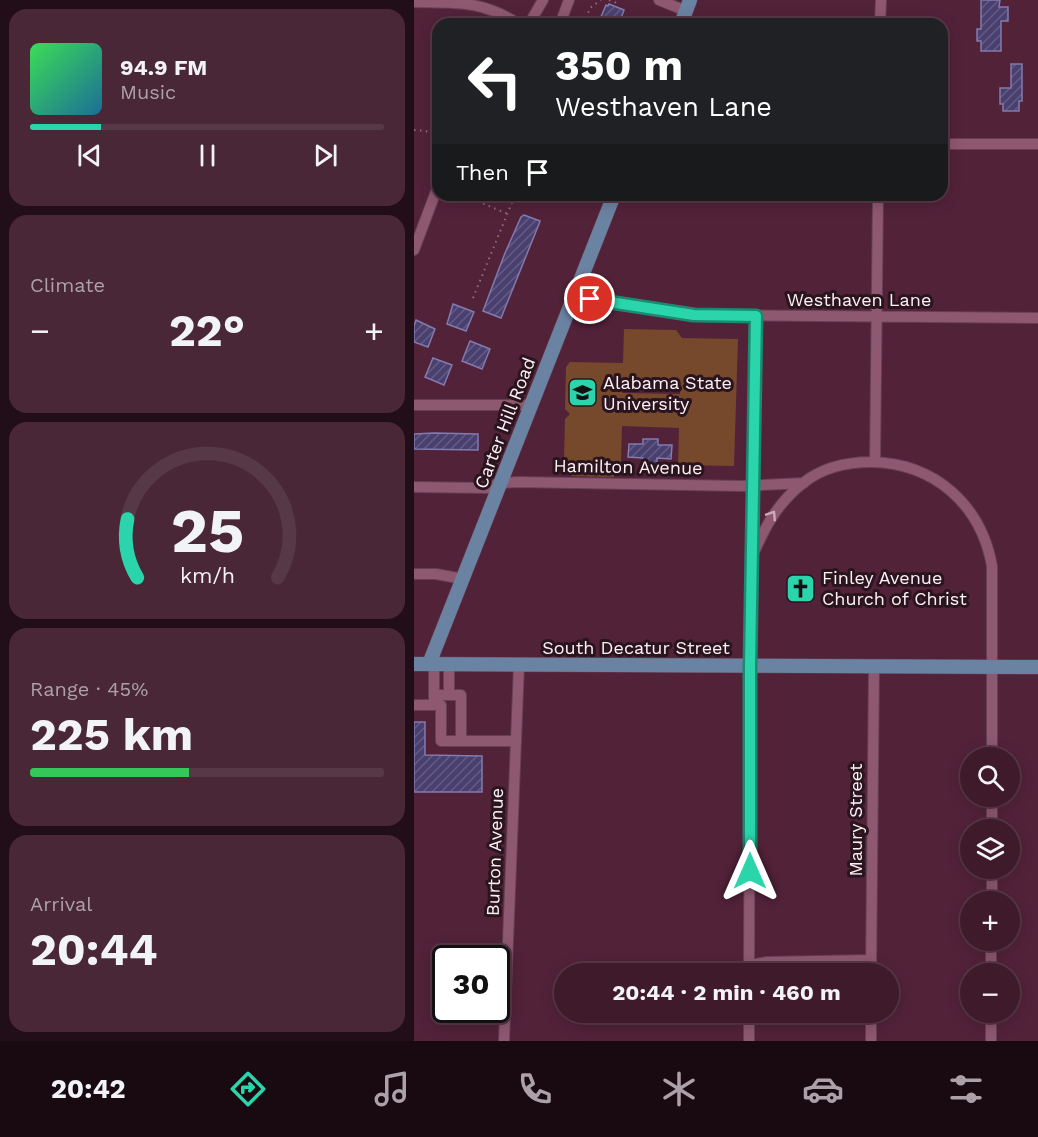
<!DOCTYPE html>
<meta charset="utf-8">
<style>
:root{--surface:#3e1a2b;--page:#492737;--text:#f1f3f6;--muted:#ada1a9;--line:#573847;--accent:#2ad5ac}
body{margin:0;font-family:"Work Sans",sans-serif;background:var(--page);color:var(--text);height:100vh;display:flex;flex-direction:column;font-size:22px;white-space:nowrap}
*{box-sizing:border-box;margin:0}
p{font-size:20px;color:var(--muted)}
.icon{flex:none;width:33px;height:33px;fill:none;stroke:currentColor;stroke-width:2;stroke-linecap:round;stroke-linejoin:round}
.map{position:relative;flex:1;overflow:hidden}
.side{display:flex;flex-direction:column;gap:9px;padding:9px;background:#220e18;width:414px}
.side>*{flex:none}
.banner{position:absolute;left:18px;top:18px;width:516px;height:183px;border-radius:18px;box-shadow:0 3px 15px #0003,0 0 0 2px var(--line);background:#202124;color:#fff;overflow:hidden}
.controls{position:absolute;left:546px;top:747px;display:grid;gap:12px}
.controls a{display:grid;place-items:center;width:60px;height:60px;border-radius:50%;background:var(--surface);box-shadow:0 3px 15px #0003,0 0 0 2px var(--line);font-size:30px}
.speed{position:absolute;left:18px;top:945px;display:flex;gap:12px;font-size:30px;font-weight:700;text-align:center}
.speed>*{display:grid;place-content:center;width:78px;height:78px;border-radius:50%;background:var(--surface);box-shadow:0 3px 15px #0003,0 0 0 2px var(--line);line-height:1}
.speed .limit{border:3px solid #111;border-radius:9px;background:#fff;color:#111}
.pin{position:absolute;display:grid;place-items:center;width:51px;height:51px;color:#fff;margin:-26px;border:3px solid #fff;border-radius:50%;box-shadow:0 2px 6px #0007}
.me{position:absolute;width:66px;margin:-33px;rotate:0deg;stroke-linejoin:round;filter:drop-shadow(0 0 4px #0008)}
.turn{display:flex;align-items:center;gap:21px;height:126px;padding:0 24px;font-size:27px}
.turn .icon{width:78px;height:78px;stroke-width:2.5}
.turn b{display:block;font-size:42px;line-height:51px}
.then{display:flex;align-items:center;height:57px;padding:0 24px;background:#0003;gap:12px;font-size:22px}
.big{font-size:45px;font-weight:700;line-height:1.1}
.side .widget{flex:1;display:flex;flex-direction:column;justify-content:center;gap:9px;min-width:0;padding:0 21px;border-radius:18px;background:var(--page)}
.side .dial{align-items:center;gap:0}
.dial svg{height:156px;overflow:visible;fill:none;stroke:var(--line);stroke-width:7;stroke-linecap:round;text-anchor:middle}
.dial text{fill:var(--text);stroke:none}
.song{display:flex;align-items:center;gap:18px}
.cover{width:72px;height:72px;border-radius:9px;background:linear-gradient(135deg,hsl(130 70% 55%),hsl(200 70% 35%))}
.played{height:6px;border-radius:3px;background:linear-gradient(90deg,var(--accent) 20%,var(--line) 20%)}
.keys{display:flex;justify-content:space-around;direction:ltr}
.heat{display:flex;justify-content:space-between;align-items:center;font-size:33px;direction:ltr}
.charge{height:9px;border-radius:4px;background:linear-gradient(90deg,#34c759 45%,var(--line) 0)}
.trip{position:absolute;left:140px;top:963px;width:345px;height:60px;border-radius:30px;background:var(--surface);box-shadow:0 3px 15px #0003,0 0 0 2px var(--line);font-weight:700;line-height:60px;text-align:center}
.menu{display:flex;height:96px;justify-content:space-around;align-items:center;background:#190a11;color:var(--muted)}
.menu .icon{width:42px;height:42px}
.menu .selected{color:var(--accent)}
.menu b{font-size:27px;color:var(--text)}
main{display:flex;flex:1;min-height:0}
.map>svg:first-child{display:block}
.grass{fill:url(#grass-dots)}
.green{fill:#76482c;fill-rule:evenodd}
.building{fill:url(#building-hatch);stroke:#837aae;stroke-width:1.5}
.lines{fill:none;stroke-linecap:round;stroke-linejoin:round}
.minor-casing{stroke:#654053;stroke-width:12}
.major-casing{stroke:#654053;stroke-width:15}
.path{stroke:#916e7f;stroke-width:2;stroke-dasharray:1.5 4.5;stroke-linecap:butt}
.minor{stroke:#8e5870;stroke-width:10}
.major{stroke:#6b83a2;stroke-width:14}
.oneway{stroke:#ccacba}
.route-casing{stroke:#1b8a70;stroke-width:15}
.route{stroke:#2ad5ac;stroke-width:10}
.labels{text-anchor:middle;stroke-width:6;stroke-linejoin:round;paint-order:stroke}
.street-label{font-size:18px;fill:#fef1f6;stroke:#2a151e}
.poi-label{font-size:18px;fill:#fef1f6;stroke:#2a151e;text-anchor:start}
</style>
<main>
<section class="side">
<div class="widget">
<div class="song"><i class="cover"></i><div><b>94.9 FM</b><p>Music</p></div></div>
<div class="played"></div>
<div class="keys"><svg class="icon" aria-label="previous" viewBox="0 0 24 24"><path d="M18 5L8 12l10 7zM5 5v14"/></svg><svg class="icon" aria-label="pause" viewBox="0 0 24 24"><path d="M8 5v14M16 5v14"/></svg><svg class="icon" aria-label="next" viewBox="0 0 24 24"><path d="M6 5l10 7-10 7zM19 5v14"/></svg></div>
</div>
<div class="widget"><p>Climate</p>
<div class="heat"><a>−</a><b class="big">22°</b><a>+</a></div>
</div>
<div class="widget dial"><svg viewBox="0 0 100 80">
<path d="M14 69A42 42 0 1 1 86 69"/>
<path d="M14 69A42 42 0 0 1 9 39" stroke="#2ad5ac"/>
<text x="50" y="56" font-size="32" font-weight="700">25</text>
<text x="50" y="72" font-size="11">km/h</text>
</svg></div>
<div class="widget"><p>Range · 45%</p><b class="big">225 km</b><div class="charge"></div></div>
<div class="widget"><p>Arrival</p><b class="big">20:44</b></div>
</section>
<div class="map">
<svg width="624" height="1041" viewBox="0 0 624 1041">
<defs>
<pattern id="grass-dots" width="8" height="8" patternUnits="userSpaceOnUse" patternTransform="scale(1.5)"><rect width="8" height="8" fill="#76482c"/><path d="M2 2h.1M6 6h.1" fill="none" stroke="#8b634b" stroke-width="1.8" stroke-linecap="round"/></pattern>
<pattern id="building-hatch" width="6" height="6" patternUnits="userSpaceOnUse" patternTransform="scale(1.5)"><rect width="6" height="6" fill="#49406f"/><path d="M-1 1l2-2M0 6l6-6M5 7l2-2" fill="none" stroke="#645c84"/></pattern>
</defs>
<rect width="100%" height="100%" fill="#522239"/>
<path class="grass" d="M 157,472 L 200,474 L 200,477 L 157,476 Z"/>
<path class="green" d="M 210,329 L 262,330 L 268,338 L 324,339 L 320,466 L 264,465 L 265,428 L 208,426 L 207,462 L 202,466 L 154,465 L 150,460 L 151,419 L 156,414 L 151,409 L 152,367 L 156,362 L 209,363 ZM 209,383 L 266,385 L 266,394 L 208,393 Z"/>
<path class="building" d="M 567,0 L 586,0 L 585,7 L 594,7 L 594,21 L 587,21 L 587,51 L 567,51 L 567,41 L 563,41 L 563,29 L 567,29 Z
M 195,4 L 210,10 L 205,24 L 184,24 L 192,5 L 194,6 Z
M 597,64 L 608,64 L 608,101 L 605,101 L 605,111 L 589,111 L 589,104 L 586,104 L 586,88 L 597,88 Z
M 110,215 L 126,221 L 125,224 L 87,318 L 69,311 L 91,253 L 107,217 Z
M 39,304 L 60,312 L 52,331 L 33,324 Z
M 2,320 L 21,329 L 14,347 L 0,342 L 0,326 Z
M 56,341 L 76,349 L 68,369 L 48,361 Z
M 19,358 L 38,365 L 30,385 L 11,377 Z
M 20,433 L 64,434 L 64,450 L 0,449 L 0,434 Z
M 229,439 L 244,439 L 244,445 L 258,445 L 257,459 L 243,458 L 243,467 L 228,467 L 229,458 L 214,457 L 215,444 L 229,444 Z
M 0,722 L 11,722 L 11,755 L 68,756 L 68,792 L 0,792 Z"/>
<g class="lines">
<defs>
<path id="minor" d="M 245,0 L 272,11
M 0,2 C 43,3 67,0 105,24
M 115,24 L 129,0
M 146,24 L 155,0
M 466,24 L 467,0
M 528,144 L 624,144
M 0,250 L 24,186
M 159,296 L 280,315 L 624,318
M 0,405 L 116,405
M 461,462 L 464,195
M 0,487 L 73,488 L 87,483 L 105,482 L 328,486 L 390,483
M 341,550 C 353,523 365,502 389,483 C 408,468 433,462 457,462 C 521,463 567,505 578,566 L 578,758
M 0,574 L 22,574 L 49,579
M 20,664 L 20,700
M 20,695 L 47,695 L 47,741
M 35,695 L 35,664
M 0,705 L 27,705 L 27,741 L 102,741
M 578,830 L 578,796
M 578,902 L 578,868
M 335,965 L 353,962 L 457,960
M 335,974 L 336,666 L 342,316
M 457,974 L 460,667
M 577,974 L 577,940
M 90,1041 L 105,665
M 335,1041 L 335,1012
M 457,1041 L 457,1012
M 577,1041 L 577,1012"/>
<path id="major" d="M 267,24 L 276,0
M 0,664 L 624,667
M 15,664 L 200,195"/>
</defs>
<use href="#minor" class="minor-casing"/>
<use href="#major" class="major-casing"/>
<path class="path" d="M 195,0 L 203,3 L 202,7
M 170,24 L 176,8 L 187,0
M 0,130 L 12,131 L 24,139
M 48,195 L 58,199 L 60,195
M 58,199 L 94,214
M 59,298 L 101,195"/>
<use href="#minor" class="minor"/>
<use href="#major" class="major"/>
</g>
<defs><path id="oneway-chevron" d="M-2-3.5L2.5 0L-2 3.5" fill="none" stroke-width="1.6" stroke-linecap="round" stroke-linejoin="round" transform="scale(1.5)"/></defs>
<use class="oneway" href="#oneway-chevron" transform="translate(358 515) rotate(-57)"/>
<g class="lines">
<defs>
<path id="route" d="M 176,299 L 280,315 L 342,316 L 336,666 L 336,871"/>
</defs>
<use href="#route" class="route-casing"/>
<use href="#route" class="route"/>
</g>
<defs>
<symbol id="university-square" viewBox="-11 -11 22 22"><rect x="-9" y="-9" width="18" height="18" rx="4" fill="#2ad5ac" stroke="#2a151e"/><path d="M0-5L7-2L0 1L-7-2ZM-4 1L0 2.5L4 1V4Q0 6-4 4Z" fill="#111"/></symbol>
<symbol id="church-square" viewBox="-11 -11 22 22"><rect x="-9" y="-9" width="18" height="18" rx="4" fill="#2ad5ac" stroke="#2a151e"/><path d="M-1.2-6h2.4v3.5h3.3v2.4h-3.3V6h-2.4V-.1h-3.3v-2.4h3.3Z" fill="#111"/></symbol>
</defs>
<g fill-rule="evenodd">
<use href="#university-square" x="152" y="376" width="33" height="33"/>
<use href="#church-square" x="370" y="572" width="33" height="33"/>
</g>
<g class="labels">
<g class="street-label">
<text x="445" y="306">Westhaven Lane</text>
<text transform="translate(91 423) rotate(-69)" y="6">Carter Hill Road</text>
<text transform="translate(214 467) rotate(1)" y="6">Hamilton Avenue</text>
<text x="222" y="654">South Decatur Street</text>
<text transform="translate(442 820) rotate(-90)" y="6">Maury Street</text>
<text transform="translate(81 852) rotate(-88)" y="6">Burton Avenue</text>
</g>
<g class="poi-label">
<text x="189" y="389">Alabama State<tspan x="189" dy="21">University</tspan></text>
<text x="408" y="584">Finley Avenue<tspan x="408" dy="21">Church of Christ</tspan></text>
</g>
</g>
</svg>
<div class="controls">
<a><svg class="icon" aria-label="search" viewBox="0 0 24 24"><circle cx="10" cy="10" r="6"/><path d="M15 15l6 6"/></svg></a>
<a><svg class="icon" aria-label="layers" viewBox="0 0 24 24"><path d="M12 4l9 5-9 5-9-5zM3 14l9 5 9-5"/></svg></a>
<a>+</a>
<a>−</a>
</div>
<div class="speed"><div class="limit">30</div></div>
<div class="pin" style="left:176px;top:299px;background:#d93025"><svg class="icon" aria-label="arrive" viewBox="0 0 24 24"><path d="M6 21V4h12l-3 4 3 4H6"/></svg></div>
<svg class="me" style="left:336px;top:871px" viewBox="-20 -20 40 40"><path d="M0-17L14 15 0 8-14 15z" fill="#2ad5ac" stroke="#fff" stroke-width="4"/></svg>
<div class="trip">20:44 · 2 min · 460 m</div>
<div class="banner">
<div class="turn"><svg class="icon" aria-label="left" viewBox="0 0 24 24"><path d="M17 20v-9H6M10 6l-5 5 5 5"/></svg><div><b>350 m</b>Westhaven Lane</div></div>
<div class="then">Then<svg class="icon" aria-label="arrive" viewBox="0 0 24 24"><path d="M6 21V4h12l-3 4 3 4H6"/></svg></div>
</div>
</div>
</main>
<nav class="menu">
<b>20:42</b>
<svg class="icon selected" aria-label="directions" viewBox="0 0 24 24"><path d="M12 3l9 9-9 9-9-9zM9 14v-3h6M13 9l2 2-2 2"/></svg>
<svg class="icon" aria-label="music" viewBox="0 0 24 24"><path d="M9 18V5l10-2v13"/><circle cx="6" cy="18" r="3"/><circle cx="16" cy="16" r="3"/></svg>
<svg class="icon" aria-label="phone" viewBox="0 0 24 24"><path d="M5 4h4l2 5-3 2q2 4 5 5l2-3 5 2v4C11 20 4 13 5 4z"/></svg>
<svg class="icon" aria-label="climate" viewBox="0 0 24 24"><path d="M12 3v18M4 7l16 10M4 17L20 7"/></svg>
<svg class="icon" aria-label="car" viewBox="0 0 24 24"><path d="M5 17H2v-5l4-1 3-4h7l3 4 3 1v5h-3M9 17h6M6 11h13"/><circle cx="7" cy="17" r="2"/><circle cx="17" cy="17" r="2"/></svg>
<svg class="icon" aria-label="filters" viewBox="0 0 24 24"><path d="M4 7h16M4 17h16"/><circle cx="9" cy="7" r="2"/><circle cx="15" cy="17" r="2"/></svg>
</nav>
